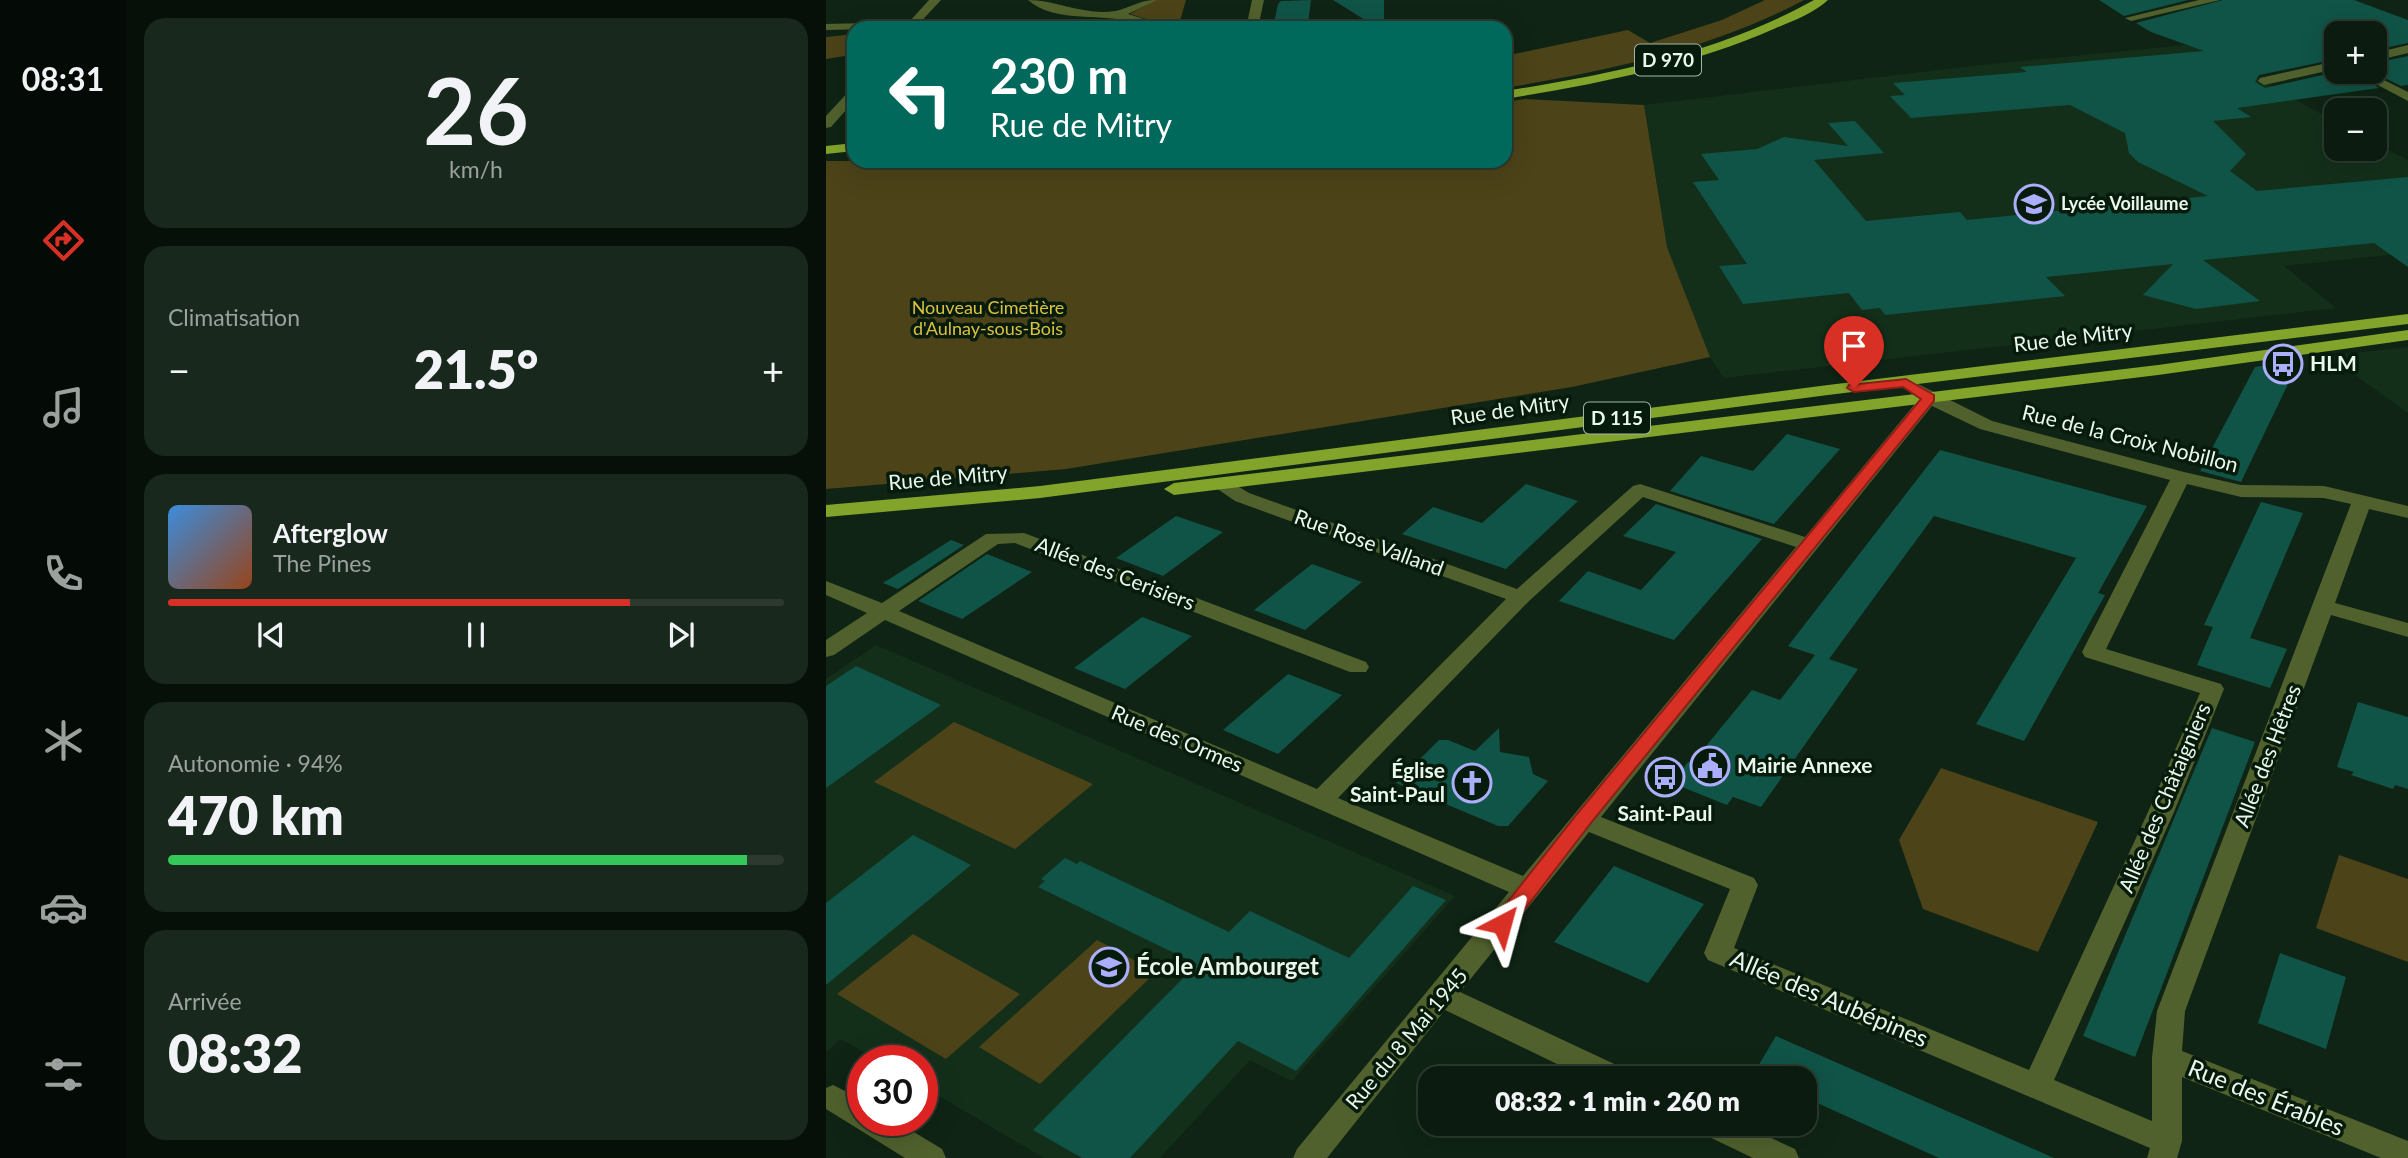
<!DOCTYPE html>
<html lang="fr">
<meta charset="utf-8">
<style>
:root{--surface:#0b1b0f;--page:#19281d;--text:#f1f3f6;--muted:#9aa19e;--line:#2b392f;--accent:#d93025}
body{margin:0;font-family:Lato,sans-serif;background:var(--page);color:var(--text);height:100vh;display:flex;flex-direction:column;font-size:26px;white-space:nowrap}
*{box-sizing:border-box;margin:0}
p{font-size:23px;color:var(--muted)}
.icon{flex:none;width:38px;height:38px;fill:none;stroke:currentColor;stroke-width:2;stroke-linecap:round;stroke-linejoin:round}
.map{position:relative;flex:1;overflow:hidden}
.panel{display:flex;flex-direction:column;gap:18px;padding:18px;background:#060f08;width:700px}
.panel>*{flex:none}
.top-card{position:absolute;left:21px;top:21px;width:665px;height:147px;border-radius:21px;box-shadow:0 7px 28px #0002,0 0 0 2px var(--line);background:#00695c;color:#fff;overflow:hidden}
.fabs{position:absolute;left:1498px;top:21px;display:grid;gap:14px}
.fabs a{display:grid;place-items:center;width:63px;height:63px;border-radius:14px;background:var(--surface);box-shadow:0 7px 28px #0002,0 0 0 2px var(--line);font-size:35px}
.speed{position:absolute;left:21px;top:1045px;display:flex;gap:14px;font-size:35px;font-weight:700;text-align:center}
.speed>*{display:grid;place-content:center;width:91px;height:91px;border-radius:50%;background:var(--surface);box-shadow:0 7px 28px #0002,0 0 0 2px var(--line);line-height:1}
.speed .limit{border:10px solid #d22;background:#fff;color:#111}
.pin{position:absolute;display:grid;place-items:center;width:60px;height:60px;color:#fff;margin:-72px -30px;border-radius:50% 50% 50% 0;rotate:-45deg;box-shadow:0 0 7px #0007}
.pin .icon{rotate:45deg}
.me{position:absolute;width:77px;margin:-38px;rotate:39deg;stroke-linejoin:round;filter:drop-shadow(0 0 5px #0008)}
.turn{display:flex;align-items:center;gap:24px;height:147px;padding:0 28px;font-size:32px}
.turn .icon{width:91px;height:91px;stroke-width:2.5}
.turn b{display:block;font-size:49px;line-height:60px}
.big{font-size:52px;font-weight:800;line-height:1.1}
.panel .widget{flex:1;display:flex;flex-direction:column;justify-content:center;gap:10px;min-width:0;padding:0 24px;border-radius:21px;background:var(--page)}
.panel .dial{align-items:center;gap:0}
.dial b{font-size:91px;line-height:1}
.song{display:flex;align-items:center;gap:21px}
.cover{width:84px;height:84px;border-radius:10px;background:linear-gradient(135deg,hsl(210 70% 55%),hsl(20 70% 35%))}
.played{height:7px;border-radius:4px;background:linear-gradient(90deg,var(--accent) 75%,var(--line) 75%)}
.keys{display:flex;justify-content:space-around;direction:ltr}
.heat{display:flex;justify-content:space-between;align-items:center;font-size:38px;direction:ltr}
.charge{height:10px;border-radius:5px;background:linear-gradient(90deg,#34c759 94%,var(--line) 0)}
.trip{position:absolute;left:592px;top:1066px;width:399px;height:70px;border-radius:21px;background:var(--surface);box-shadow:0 7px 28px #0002,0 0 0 2px var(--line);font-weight:800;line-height:70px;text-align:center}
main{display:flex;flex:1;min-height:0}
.menu{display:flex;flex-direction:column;width:126px;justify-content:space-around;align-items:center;background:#040b06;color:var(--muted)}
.menu .icon{width:49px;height:49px}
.menu .active{color:var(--accent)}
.menu b{font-size:32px;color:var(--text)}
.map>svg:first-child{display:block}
.built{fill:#132f1a}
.green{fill:#4c4318}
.building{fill:#105447}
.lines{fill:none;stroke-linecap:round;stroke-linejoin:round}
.minor{fill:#51612d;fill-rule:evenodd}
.major{fill:#83a42b;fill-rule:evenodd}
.route{fill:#d93025;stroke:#8d1f18;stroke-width:2}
.labels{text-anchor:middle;stroke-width:7;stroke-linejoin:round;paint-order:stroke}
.far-poi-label{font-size:18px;font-weight:bold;fill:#eaf7ec;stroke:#061b0b;text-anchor:start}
.far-park-label{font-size:18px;fill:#dbc142;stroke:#061b0b}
.shield{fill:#061b0b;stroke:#a6b5a8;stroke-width:2}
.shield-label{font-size:19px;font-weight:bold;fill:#eaf7ec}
.street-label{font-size:21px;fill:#eaf7ec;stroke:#061b0b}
.poi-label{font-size:21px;font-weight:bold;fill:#eaf7ec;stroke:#061b0b;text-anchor:start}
.near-poi-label{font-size:24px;font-weight:bold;fill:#eaf7ec;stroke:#061b0b;text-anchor:start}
.near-street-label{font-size:24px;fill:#eaf7ec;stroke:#061b0b}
</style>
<main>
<nav class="menu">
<b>08:31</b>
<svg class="icon active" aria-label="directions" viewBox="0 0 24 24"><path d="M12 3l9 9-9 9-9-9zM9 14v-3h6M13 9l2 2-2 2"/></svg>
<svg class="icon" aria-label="music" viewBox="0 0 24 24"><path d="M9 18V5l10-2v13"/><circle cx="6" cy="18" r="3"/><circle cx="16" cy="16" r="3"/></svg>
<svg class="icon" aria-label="phone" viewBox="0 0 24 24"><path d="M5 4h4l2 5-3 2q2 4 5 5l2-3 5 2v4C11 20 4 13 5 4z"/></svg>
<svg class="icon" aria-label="climate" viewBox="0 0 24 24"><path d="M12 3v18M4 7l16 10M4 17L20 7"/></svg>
<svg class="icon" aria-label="car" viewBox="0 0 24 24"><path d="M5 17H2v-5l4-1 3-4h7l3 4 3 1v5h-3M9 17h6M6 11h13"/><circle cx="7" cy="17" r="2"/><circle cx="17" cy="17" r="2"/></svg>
<svg class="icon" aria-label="filters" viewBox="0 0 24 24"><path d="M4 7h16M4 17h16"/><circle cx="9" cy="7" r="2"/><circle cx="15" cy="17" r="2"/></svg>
</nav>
<section class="panel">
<div class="widget dial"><b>26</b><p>km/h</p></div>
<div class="widget"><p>Climatisation</p>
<div class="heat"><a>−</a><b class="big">21.5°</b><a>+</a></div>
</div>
<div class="widget">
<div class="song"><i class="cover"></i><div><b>Afterglow</b><p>The Pines</p></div></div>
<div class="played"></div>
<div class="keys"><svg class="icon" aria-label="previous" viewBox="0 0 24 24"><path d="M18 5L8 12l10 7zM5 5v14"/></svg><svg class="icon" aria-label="pause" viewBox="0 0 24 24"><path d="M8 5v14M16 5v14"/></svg><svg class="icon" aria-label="next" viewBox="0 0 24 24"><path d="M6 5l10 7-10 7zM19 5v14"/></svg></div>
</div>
<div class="widget"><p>Autonomie · 94%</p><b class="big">470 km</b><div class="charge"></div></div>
<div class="widget"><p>Arrivée</p><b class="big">08:32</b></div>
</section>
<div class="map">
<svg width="1582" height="1158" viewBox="0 0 1582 1158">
<rect width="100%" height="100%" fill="#0f2414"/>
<path class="built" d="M 1370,44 L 1510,122 L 1510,149 L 1549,149 L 1549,143 L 1582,160 L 1582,253 L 1458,266 L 1510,308 L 898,378 L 884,357 L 841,247 L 818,105 L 1154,65 Z
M 1582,347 L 1582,413 L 1502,356 Z
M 50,645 L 629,896 L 466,1081 L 424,1060 L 334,1158 L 218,1158 L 96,1086 L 96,1060 L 52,1060 L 15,1039 L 0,1052 L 0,679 Z"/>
<path class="green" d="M 329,0 L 360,0 L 352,28 L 321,28 L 323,25 L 320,19 L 304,14 Z
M 939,0 L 978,0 C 886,49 781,71 679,88 L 679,56 L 802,30 L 824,43 L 896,20 Z
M 20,35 L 25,55 L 0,59 L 0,37 Z
M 699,99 L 818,105 L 841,247 L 884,357 L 746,387 L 240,469 L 0,489 L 0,161 L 679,161 L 679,102 Z
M 128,722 L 267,784 L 189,849 L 48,782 Z
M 1115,768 L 1272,822 L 1212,952 L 1097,909 L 1073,840 Z
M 1513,855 L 1582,879 L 1582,962 L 1490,928 Z
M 87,934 L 194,994 L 120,1059 L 11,994 Z
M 271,940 L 330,972 L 214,1084 L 153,1047 Z"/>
<path class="building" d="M 485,0 L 482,24 L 470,25 L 470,28 L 447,28 L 452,4 L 455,1 Z
M 507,0 L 558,0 L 558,28 L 552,28 Z
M 1273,0 L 1362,0 L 1298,16 Z
M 1397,0 L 1528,0 L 1582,20 L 1582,43 L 1549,50 L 1549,33 L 1510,33 L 1510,59 L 1433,75 L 1429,82 L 1439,88 L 1510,72 L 1525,72 L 1553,88 L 1411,108 L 1425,117 L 1387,121 L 1420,154 L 1404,171 L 1431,191 L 1582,177 L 1582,267 L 1548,243 L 1377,260 L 1434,301 L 1370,309 L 1317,295 L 1347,264 L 1220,277 L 1239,296 L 1059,315 L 1054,308 L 1036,310 L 1023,293 L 917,304 L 893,266 L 921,264 L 867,182 L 893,180 L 875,154 L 931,149 L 958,137 L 1022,146 L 1002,123 L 1029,121 L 1058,153 L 988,160 L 1040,221 L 1134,212 L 1141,220 L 1382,196 L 1312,162 L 1303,153 L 1299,133 L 1244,105 L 1085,118 L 1064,96 L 1079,95 L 1067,83 L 1201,72 L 1194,67 L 1378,51 L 1325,32 L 1310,23 Z
M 1582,56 L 1582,85 L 1575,86 L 1547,72 L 1549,63 Z
M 1473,361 L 1415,482 L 1374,471 L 1429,367 Z
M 961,434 L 1014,449 L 948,524 L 844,491 L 875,456 L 927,471 Z
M 1114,450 L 1321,506 L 1272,593 L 1279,595 L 1198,741 L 1150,724 L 1250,558 L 1108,516 L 1003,659 L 1032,669 L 935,807 L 907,797 L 901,805 L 856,787 L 853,774 L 862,762 L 866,763 L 926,690 L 954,700 L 989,655 L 962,646 Z
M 700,484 L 752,501 L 680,569 L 576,534 L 607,507 L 656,523 Z
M 1435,502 L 1477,513 L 1424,638 L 1461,649 L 1444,688 L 1371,665 L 1387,627 L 1378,625 Z
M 830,504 L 936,539 L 848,640 L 733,601 L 762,571 L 815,590 L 850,552 L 797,536 Z
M 350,516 L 397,532 L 337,576 L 290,558 Z
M 125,540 L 138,545 L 72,589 L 57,583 Z
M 161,554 L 206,572 L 136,619 L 92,601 Z
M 486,564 L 536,582 L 479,630 L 428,610 Z
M 316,617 L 366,636 L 299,689 L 248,668 Z
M 30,666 L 115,705 L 0,788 L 0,686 Z
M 462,674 L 516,695 L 452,754 L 397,730 Z
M 1532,702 L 1582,717 L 1582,789 L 1569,785 L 1567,789 L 1525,775 L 1528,772 L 1511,767 Z
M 673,728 L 674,752 L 703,757 L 707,774 L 722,781 L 682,826 L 672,826 L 570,783 L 613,740 L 622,740 L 649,751 Z
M 1386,728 L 1429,742 L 1309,1057 L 1257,1036 Z
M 87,835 L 145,865 L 0,985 L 0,903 Z
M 239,858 L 251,864 L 254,861 L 403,932 L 424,911 L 523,958 L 587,886 L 620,900 L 470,1071 L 412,1041 L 304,1158 L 256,1158 L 207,1130 L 371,964 L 212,887 L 219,881 L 215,879 Z
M 788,866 L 878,904 L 822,983 L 728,942 Z
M 1454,953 L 1520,977 L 1500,1049 L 1432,1023 Z
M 950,1036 L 1023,1068 L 1228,1158 L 1113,1158 L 978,1097 L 978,1078 L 925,1078 Z"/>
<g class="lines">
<path class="minor" d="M 103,0 L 115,0 L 89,28 L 0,30 L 0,24 L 83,22 Z
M 202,0 C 230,0 259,16 289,11 C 305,8 312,0 331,0 L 302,14 L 321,20 L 321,28 L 309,28 L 311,24 C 277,11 231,25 202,0 Z
M 426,0 L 438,0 L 432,28 L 420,28 Z
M 1373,0 L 1394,0 L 1305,21 L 1299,18 Z
M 1582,45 L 1582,53 L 1549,61 L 1549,53 Z
M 1510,61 L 1510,69 L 1438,85 L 1432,81 L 1434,78 Z
M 1527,72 L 1542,72 L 1582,92 L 1582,101 Z
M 28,89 L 28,101 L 5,127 L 0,128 L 0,116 L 24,90 Z
M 1080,378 L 1166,421 L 1358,472 L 1415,485 L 1498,486 L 1582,506 L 1582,518 L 1543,509 L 1509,603 L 1582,623 L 1582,637 L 1505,615 L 1359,1011 L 1356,1051 L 1582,1141 L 1582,1158 L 1555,1158 L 1356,1077 L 1356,1141 L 1351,1158 L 1321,1158 L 1324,1148 L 882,960 L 878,953 L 904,889 L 763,832 L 634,992 L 799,1069 L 804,1078 L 760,1078 L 619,1010 L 501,1158 L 467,1158 L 471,1149 L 683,892 L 59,620 L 8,655 L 0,657 L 0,640 L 41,613 L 0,595 L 0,581 L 56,603 L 160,534 L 198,533 L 540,662 L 543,667 L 540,672 L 524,672 L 189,543 L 172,544 L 73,611 L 491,789 L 680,599 L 409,501 L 383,483 L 386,479 L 400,479 L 423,493 L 691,589 L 807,486 L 814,484 L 979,537 L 1093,399 L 1071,383 ZM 1106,406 L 1154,429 L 1344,480 L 1256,652 L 1259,657 L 1374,693 L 1322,812 L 1203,1070 L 908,948 L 932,885 L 928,878 L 775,817 ZM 1361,484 L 1415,497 L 1498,498 L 1525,504 L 1331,1011 L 1326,1058 L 1326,1121 L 1228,1080 L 1348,812 L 1398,689 L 1395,684 L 1280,649 ZM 817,497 L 970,547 L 697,876 L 512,798 L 702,602 Z
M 7,1085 L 37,1100 L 37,1120 L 68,1120 L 116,1149 L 120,1158 L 79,1158 L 0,1109 L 0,1088 Z
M 871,1124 L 915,1124 L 969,1149 L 973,1158 L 927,1158 L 875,1133 Z"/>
<path class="major" d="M 988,0 L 1002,0 C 988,13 967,21 950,28 C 864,66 771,84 679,99 L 679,91 C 785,74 893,53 988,0 Z
M 28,143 L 28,151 L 0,154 L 0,146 Z
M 1582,314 L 1582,324 L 1002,395 L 214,498 L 0,517 L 0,505 L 214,486 L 1002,385 Z
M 1582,330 L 1582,340 L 1332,375 L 348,495 L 338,489 L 348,483 L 1332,365 Z"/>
</g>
<path class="route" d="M 1080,379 L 1108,395 L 1108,401 L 764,824 L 683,930 L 676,932 L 668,930 L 665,924 L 668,919 L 751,814 L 1095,399 L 1077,387 L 1028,392 L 1021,388 L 1023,385 Z"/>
<defs>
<symbol id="school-ring" viewBox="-11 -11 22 22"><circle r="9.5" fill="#061b0b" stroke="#adaefb" stroke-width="1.5"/><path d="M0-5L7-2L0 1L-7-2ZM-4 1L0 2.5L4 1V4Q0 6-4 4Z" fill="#adaefb"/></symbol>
<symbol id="bus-ring" viewBox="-11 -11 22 22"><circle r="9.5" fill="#061b0b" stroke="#adaefb" stroke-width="1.5"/><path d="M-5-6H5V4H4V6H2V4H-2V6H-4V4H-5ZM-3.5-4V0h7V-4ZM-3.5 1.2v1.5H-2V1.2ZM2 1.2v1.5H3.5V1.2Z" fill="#adaefb"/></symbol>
<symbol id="civic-ring" viewBox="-11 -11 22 22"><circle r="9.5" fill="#061b0b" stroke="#adaefb" stroke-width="1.5"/><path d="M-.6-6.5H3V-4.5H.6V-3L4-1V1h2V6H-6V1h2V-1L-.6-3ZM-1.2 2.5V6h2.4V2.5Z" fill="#adaefb"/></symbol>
<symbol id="church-ring" viewBox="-11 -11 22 22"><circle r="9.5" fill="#061b0b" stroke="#adaefb" stroke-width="1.5"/><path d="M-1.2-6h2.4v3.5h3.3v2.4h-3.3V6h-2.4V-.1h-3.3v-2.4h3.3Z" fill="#adaefb"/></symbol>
</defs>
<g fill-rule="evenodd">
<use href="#school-ring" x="1186" y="182" width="44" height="44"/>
<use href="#bus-ring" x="1435" y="342" width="44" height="44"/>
<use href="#civic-ring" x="862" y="744" width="44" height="44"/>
<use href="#bus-ring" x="817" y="755" width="44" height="44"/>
<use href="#church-ring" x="624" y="761" width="44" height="44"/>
<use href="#school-ring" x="261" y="945" width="44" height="44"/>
</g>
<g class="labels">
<g class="far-poi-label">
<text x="1235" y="210">Lycée Voillaume</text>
</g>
<g class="far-park-label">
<text x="162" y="314">Nouveau Cimetière<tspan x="162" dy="21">d'Aulnay-sous-Bois</tspan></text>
</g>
<g class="shield">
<rect x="809" y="44.5" width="66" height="31" rx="5"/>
<rect x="758" y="402.5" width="66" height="31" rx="5"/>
</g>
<g class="shield-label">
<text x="842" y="67">D 970</text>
<text x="791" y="425">D 115</text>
</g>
<g class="street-label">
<text transform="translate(1247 338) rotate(-7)" y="7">Rue de Mitry</text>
<text transform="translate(684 410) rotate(-8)" y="7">Rue de Mitry</text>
<text transform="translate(1304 439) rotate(14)" y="7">Rue de la Croix Nobillon</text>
<text transform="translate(122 478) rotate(-5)" y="7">Rue de Mitry</text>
<text transform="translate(543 543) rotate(20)" y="7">Rue Rose Valland</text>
<text transform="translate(289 574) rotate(21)" y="7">Allée des Cerisiers</text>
<text transform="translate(351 739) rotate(23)" y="7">Rue des Ormes</text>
<text transform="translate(1442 756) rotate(-69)" y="7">Allée des Hêtres</text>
<text transform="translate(1339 798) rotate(-67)" y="7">Allée des Châtaigniers</text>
<text transform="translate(581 1039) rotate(-50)" y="7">Rue du 8 Mai 1945</text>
</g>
<g class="poi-label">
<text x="1484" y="371">HLM</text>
<text x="911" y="773">Mairie Annexe</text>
<text x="619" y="778" text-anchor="end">Église<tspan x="619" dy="24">Saint-Paul</tspan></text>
<text x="839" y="821" text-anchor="middle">Saint-Paul</text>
</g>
<g class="near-poi-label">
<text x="310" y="975">École Ambourget</text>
</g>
<g class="near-street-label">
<text transform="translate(1003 999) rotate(23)" y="8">Allée des Aubépines</text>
<text transform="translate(1440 1098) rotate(22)" y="8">Rue des Érables</text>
</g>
</g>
</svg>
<div class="fabs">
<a>+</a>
<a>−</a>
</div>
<div class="speed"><div class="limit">30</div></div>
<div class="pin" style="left:1028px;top:388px;background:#d93025"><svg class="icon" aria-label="arrive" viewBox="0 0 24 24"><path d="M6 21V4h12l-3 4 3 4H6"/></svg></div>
<svg class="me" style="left:676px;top:924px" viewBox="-20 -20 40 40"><path d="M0-17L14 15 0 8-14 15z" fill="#d93025" stroke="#fff" stroke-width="4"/></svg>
<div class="trip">08:32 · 1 min · 260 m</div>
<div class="top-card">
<div class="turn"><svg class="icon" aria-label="left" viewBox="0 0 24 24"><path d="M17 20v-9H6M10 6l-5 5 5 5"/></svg><div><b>230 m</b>Rue de Mitry</div></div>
</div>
</div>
</main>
